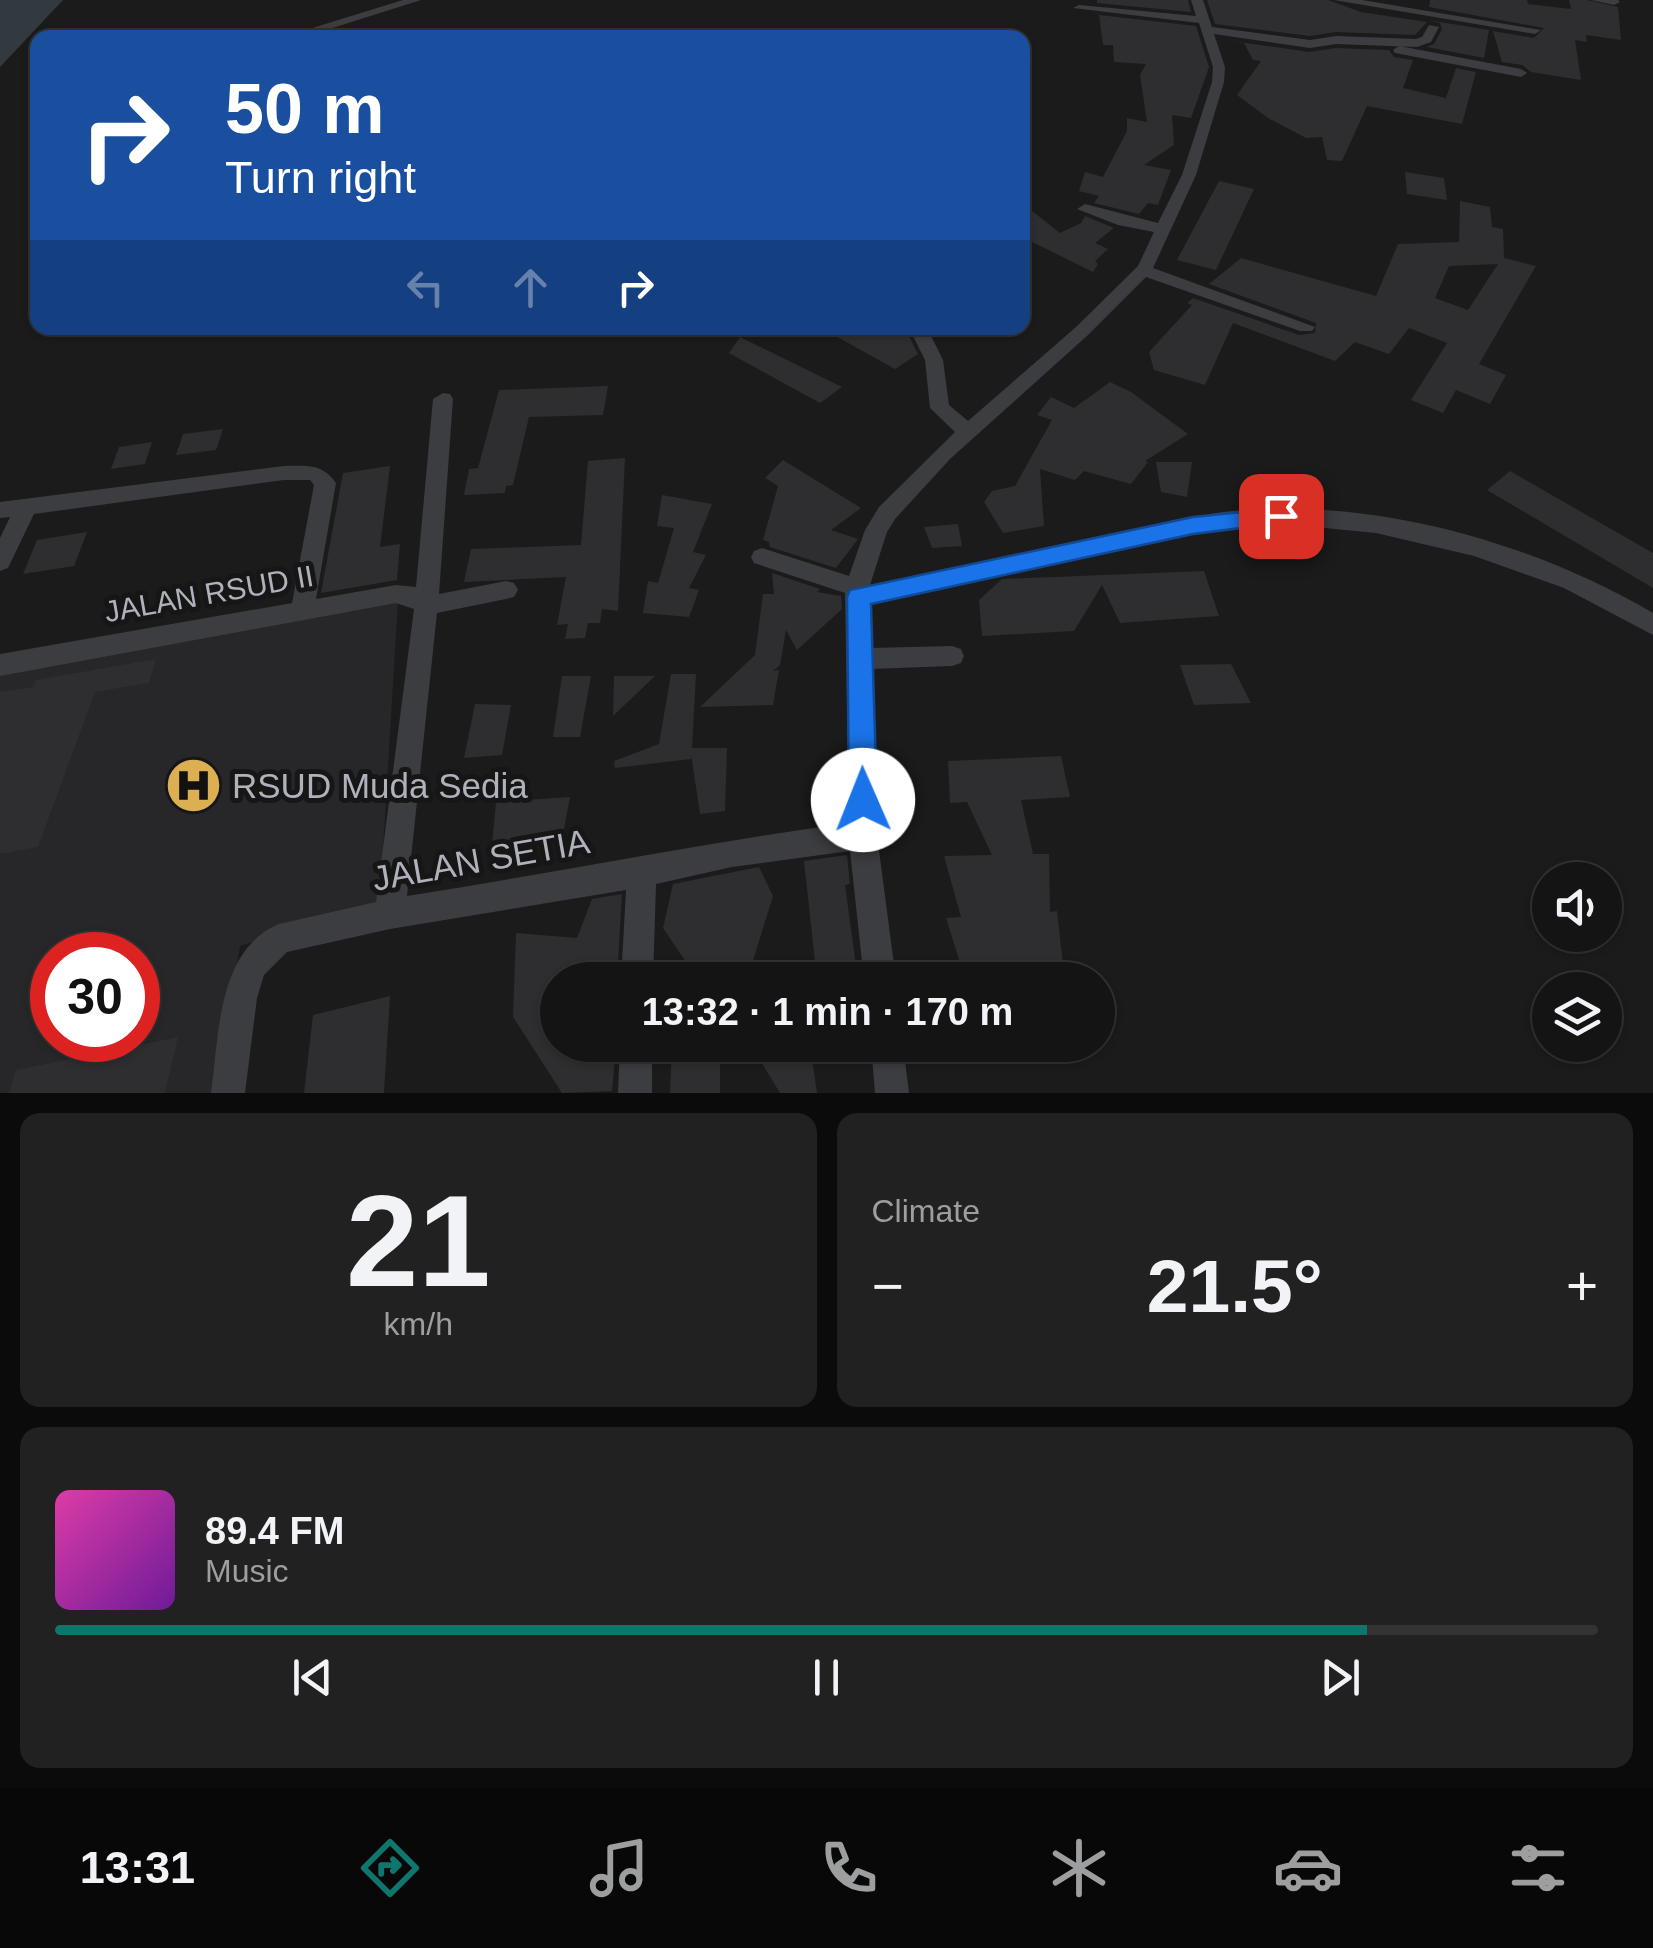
<!DOCTYPE html>
<meta charset="utf-8">
<style>
:root{--surface:#141415;--page:#212122;--text:#f1f3f6;--muted:#9d9ea0;--line:#333334;--accent:#0f766e}
body{margin:0;font-family:Arial,sans-serif;background:var(--page);color:var(--text);height:100vh;display:flex;flex-direction:column;font-size:38px;white-space:nowrap}
*{box-sizing:border-box;margin:0}
p{font-size:32px;color:var(--muted)}
.icon{flex:none;width:55px;height:55px;fill:none;stroke:currentColor;stroke-width:2;stroke-linecap:round;stroke-linejoin:round}
.map{position:relative;height:1093px;overflow:hidden}
.sheet{display:flex;flex-direction:column;gap:20px;padding:20px;background:#0b0b0c;flex:1}
.sheet>*{flex:none}
.banner{position:absolute;left:30px;top:30px;width:1000px;height:305px;border-radius:20px;box-shadow:0 2px 8px #0004,0 0 0 2px var(--line);background:#1a4fa0;color:#fff;overflow:hidden}
.tools{position:absolute;left:1532px;top:862px;display:grid;gap:20px}
.tools a{display:grid;place-items:center;width:90px;height:90px;border-radius:50%;background:var(--surface);box-shadow:0 2px 8px #0004,0 0 0 2px var(--line);font-size:50px}
.speed{position:absolute;left:30px;top:932px;display:flex;gap:20px;font-size:50px;font-weight:700;text-align:center}
.speed>*{display:grid;place-content:center;width:130px;height:130px;border-radius:50%;background:var(--surface);box-shadow:0 2px 8px #0004,0 0 0 2px var(--line);line-height:1}
.speed .limit{border:15px solid #d22;background:#fff;color:#111}
.pin{position:absolute;display:grid;place-items:center;width:85px;height:85px;color:#fff;margin:-42px;border-radius:20px;box-shadow:0 5px 15px #0006}
.me{position:absolute;width:110px;margin:-55px;rotate:359deg;stroke-linejoin:round;filter:drop-shadow(0 0 8px #0008)}
.turn{display:flex;align-items:center;gap:35px;height:210px;padding:0 30px;font-size:45px}
.turn .icon{width:130px;height:130px;stroke-width:2.5}
.turn b{display:block;font-size:70px;line-height:85px}
.lanes{display:flex;align-items:center;height:95px;padding:0 30px;background:#0003;justify-content:center;gap:50px;direction:ltr}
.lanes .off{opacity:.35}
.big{font-size:75px;font-weight:800;line-height:1.1}
.sheet .tile{flex:1;display:flex;flex-direction:column;justify-content:center;gap:15px;min-width:0;padding:0 35px;border-radius:20px;background:var(--page)}
.sheet .dial{align-items:center;gap:0}
.dial b{font-size:130px;line-height:1}
.song{display:flex;align-items:center;gap:30px}
.cover{width:120px;height:120px;border-radius:15px;background:linear-gradient(135deg,hsl(320 70% 55%),hsl(280 70% 35%))}
.played{height:10px;border-radius:5px;background:linear-gradient(90deg,var(--accent) 85%,var(--line) 85%)}
.keys{display:flex;justify-content:space-around;direction:ltr}
.heat{display:flex;justify-content:space-between;align-items:center;font-size:55px;direction:ltr}
.sheet .tiles{flex:1;display:grid;gap:20px;grid-template-columns:1fr 1fr}
.tile:last-child{grid-column:span 2}
.trip{position:absolute;left:540px;top:962px;width:575px;height:100px;border-radius:50px;background:var(--surface);box-shadow:0 2px 8px #0004,0 0 0 2px var(--line);font-weight:800;line-height:100px;text-align:center}
.tab-bar{display:flex;height:160px;justify-content:space-around;align-items:center;background:#080808;color:var(--muted)}
.tab-bar .icon{width:70px;height:70px}
.tab-bar .active{color:var(--accent)}
.tab-bar b{font-size:45px;color:var(--text)}
.map>svg:first-child{display:block}
.built{fill:#272729;fill-rule:evenodd}
.water{fill:#32393f}
.building{fill:#2e2e30;fill-rule:evenodd}
.lines{fill:none;stroke-linecap:round;stroke-linejoin:round}
.minor{fill:#3c3d41;fill-rule:evenodd}
.route{fill:#1a73e8;stroke:#114b97;stroke-width:2.5}
.labels{text-anchor:middle;stroke-width:10;stroke-linejoin:round;paint-order:stroke}
.street-label{font-size:30px;fill:#afb2ba;stroke:#161617}
.near-poi-label{font-size:35px;fill:#afb2ba;stroke:#161617;text-anchor:start}
.near-street-label{font-size:35px;fill:#afb2ba;stroke:#161617}
</style>
<div class="map">
<svg width="1653" height="1093" viewBox="0 0 1653 1093">
<rect width="100%" height="100%" fill="#1b1b1c"/>
<path class="built" d="M 398,601 L 380,901 L 240,946 L 216,1093 L 0,1093 L 0,671 ZM 52,955 L 138,955 L 138,1040 L 52,1040 Z"/>
<path class="water" d="M 0,0 L 63,0 L 0,67 Z"/>
<path class="building" d="M 1097,0 L 1188,0 L 1191,12 L 1097,3 Z
M 1207,0 L 1328,0 L 1361,12 L 1427,22 L 1415,35 L 1336,32 L 1310,36 L 1215,24 Z
M 1430,0 L 1527,0 L 1528,4 L 1571,9 L 1569,0 L 1587,0 L 1618,7 L 1621,40 L 1586,35 L 1587,42 L 1575,40 L 1581,80 L 1531,72 L 1522,65 L 1502,62 L 1493,31 L 1534,38 L 1544,28 L 1429,7 Z
M 1099,15 L 1196,26 L 1209,67 L 1191,118 L 1172,115 L 1174,145 L 1144,165 L 1171,170 L 1158,205 L 1148,203 L 1139,214 L 1094,203 L 1099,196 L 1079,191 L 1085,172 L 1103,177 L 1127,131 L 1127,118 L 1147,122 L 1140,75 L 1146,64 L 1114,62 L 1113,45 L 1103,45 Z
M 1428,20 L 1489,30 L 1484,58 L 1427,47 L 1434,44 L 1442,29 L 1440,23 Z
M 1219,39 L 1309,52 L 1336,48 L 1389,50 L 1394,57 L 1413,60 L 1403,88 L 1446,98 L 1456,68 L 1476,72 L 1462,124 L 1367,106 L 1342,161 L 1327,160 L 1322,137 L 1306,138 L 1268,118 L 1237,95 L 1261,61 L 1253,60 L 1244,43 Z
M 1405,172 L 1444,178 L 1447,200 L 1407,194 Z
M 1219,181 L 1254,189 L 1216,270 L 1177,260 Z
M 1460,201 L 1490,207 L 1492,227 L 1503,229 L 1504,258 L 1536,266 L 1479,364 L 1506,375 L 1490,404 L 1456,390 L 1443,413 L 1411,400 L 1447,343 L 1409,328 L 1389,354 L 1355,342 L 1335,361 L 1233,323 L 1205,385 L 1154,370 L 1149,352 L 1192,305 L 1187,303 L 1193,298 L 1299,335 L 1315,333 L 1316,323 L 1209,284 L 1241,258 L 1376,296 L 1398,244 L 1459,242 ZM 1498,264 L 1468,310 L 1435,298 L 1449,266 Z
M 1022,203 L 1060,233 L 1081,223 L 1085,216 L 1114,228 L 1095,243 L 1108,249 L 1095,261 L 1098,264 L 1093,272 L 1022,237 Z
M 821,328 L 905,328 L 918,354 L 895,369 Z
M 740,337 L 842,387 L 820,403 L 729,353 Z
M 1110,382 L 1131,392 L 1188,434 L 1145,461 L 1148,462 L 1131,484 L 1084,471 L 1075,480 L 1040,469 L 1044,526 L 1003,533 L 984,502 L 992,491 L 1015,486 L 1052,420 L 1037,415 L 1051,397 L 1074,408 Z
M 608,386 L 603,415 L 529,417 L 513,485 L 506,486 L 505,493 L 464,495 L 469,469 L 478,468 L 499,390 Z
M 223,429 L 216,450 L 176,455 L 183,434 Z
M 152,442 L 145,464 L 111,469 L 119,447 Z
M 625,458 L 618,611 L 602,609 L 600,623 L 588,623 L 585,638 L 565,639 L 568,624 L 557,625 L 566,577 L 464,582 L 471,549 L 581,545 L 588,461 Z
M 783,460 L 861,508 L 831,530 L 858,539 L 836,568 L 770,547 L 769,542 L 763,540 L 778,486 L 765,478 Z
M 1156,462 L 1192,462 L 1187,497 L 1161,492 Z
M 390,466 L 380,547 L 400,544 L 397,580 L 321,593 L 343,473 Z
M 1510,471 L 1653,553 L 1653,588 L 1487,490 Z
M 662,495 L 712,504 L 693,552 L 706,555 L 689,588 L 699,590 L 689,617 L 643,613 L 648,581 L 658,583 L 674,528 L 657,526 Z
M 958,524 L 962,546 L 932,548 L 924,527 Z
M 87,532 L 74,566 L 23,574 L 37,540 Z
M 1204,571 L 1219,616 L 1120,623 L 1102,585 L 1074,631 L 982,636 L 979,600 L 1002,579 Z
M 772,573 L 820,589 L 817,592 L 841,596 L 842,609 L 797,650 L 786,630 L 780,665 L 773,671 L 779,670 L 773,705 L 700,707 L 755,655 L 763,594 L 774,594 Z
M 156,659 L 149,683 L 95,692 L 38,847 L 0,854 L 0,692 L 33,687 L 36,680 Z
M 1231,664 L 1251,703 L 1194,705 L 1180,665 Z
M 671,674 L 696,674 L 692,748 L 727,748 L 725,811 L 700,814 L 691,754 L 691,759 L 615,768 L 614,761 L 659,744 Z
M 562,676 L 591,676 L 580,737 L 553,737 Z
M 614,676 L 655,676 L 613,716 Z
M 475,704 L 511,705 L 502,755 L 464,758 Z
M 1061,756 L 1070,797 L 1021,800 L 1033,854 L 1049,854 L 1050,912 L 1057,911 L 1063,964 L 961,966 L 946,918 L 961,917 L 944,856 L 992,855 L 967,802 L 950,803 L 948,761 Z
M 570,797 L 562,840 L 492,845 L 496,802 Z
M 847,855 L 850,884 L 845,885 L 858,980 L 817,980 L 804,861 Z
M 759,867 L 773,896 L 747,980 L 698,980 L 663,928 L 673,884 Z
M 622,894 L 617,980 L 558,980 L 558,1045 L 616,1045 L 612,1091 L 562,1093 L 513,1017 L 516,933 L 577,938 L 592,899 Z
M 390,996 L 384,1093 L 304,1093 L 313,1015 Z
M 178,1037 L 165,1093 L 9,1093 L 16,1070 Z
M 672,1045 L 720,1045 L 720,1093 L 670,1093 Z
M 751,1045 L 810,1045 L 817,1093 L 780,1093 Z"/>
<g class="lines">
<path class="minor" d="M 403,0 L 421,0 L 301,38 L 280,38 Z
M 1191,0 L 1203,0 L 1212,27 L 1310,40 L 1336,36 L 1416,39 L 1422,37 L 1429,25 L 1439,27 L 1431,42 L 1417,47 L 1336,44 L 1310,48 L 1214,34 L 1225,67 L 1224,82 L 1196,175 L 1153,268 L 1315,327 L 1312,331 L 1300,331 L 1146,277 L 1088,335 L 950,459 L 895,519 L 887,532 L 870,585 L 1216,513 C 1363,494 1526,539 1653,613 L 1653,635 L 1564,588 L 1474,556 L 1376,533 L 1284,524 L 1194,533 L 869,604 L 871,648 L 952,646 L 961,649 L 964,656 L 961,663 L 952,666 L 871,669 L 877,835 L 896,980 L 864,980 L 850,851 L 732,867 L 656,884 L 653,980 L 621,980 L 626,890 L 390,929 L 287,952 L 264,975 L 257,998 L 245,1093 L 211,1093 C 219,1037 217,949 279,924 L 376,902 L 414,609 L 396,603 L 0,676 L 0,654 L 292,603 L 314,485 L 310,480 L 284,480 L 34,514 L 8,568 L 0,571 L 0,538 L 10,517 L 0,518 L 0,502 L 284,466 C 306,466 322,463 336,483 L 316,599 L 396,585 L 416,587 L 433,399 L 443,393 L 450,394 L 453,399 L 439,594 L 506,581 L 514,583 L 518,590 L 514,597 L 506,599 L 437,613 L 407,896 C 554,873 701,843 849,823 L 845,593 L 754,563 L 751,557 L 754,551 L 762,548 L 849,576 L 865,530 L 879,507 L 955,432 L 930,408 L 925,360 L 909,328 L 927,328 L 943,360 L 949,405 L 968,421 L 1076,327 L 1138,266 L 1154,232 L 1118,225 L 1077,209 L 1085,204 L 1158,223 L 1182,175 L 1212,82 L 1213,67 L 1199,23 L 1073,8 L 1079,5 L 1196,16 Z
M 1334,0 L 1362,0 L 1541,30 L 1535,34 Z
M 1591,0 L 1618,0 L 1620,2 L 1614,5 Z
M 1399,46 L 1521,69 L 1527,73 L 1521,77 L 1395,53 L 1393,50 Z
M 620,1045 L 652,1045 L 652,1093 L 618,1093 Z
M 871,1045 L 903,1045 L 909,1093 L 875,1093 Z"/>
</g>
<path class="route" d="M 1281,508 L 1292,516 L 1289,522 L 1193,534 L 871,604 L 877,800 L 873,809 L 863,813 L 853,809 L 849,800 L 847,597 L 850,590 L 1193,517 Z"/>
<defs>
<symbol id="hospital-disc" viewBox="-11 -11 22 22"><circle r="9.5" fill="#dcaf53" stroke="#161617"/><path d="M-5-5h3v3.5h4V-5h3V5h-3V1.5h-4V5h-3Z" fill="#111"/></symbol>
</defs>
<g fill-rule="evenodd">
<use href="#hospital-disc" x="162" y="754" width="63" height="63"/>
</g>
<g class="labels">
<g class="street-label">
<text transform="translate(209 594) rotate(-10)" y="10">JALAN RSUD II</text>
</g>
<g class="near-poi-label">
<text x="232" y="798">RSUD Muda Sedia</text>
</g>
<g class="near-street-label">
<text transform="translate(481 860) rotate(-10)" y="12">JALAN SETIA</text>
</g>
</g>
</svg>
<div class="tools">
<a><svg class="icon" aria-label="sound" viewBox="0 0 24 24"><path d="M4 9h4l5-4v14l-5-4H4zM17 9q2 3 0 6"/></svg></a>
<a><svg class="icon" aria-label="layers" viewBox="0 0 24 24"><path d="M12 4l9 5-9 5-9-5zM3 14l9 5 9-5"/></svg></a>
</div>
<div class="speed"><div class="limit">30</div></div>
<div class="pin" style="left:1281px;top:516px;background:#d93025"><svg class="icon" aria-label="arrive" viewBox="0 0 24 24"><path d="M6 21V4h12l-3 4 3 4H6"/></svg></div>
<svg class="me" style="left:863px;top:800px" viewBox="-20 -20 40 40"><circle r="19" fill="#fff"/><path d="M0-13L10 11 0 6-10 11z" fill="#1a73e8"/></svg>
<div class="trip">13:32 · 1 min · 170 m</div>
<div class="banner">
<div class="turn"><svg class="icon" aria-label="right" viewBox="0 0 24 24"><path d="M7 20v-9h11M14 6l5 5-5 5"/></svg><div><b>50 m</b>Turn right</div></div>
<div class="lanes"><svg class="icon off" aria-label="left" viewBox="0 0 24 24"><path d="M17 20v-9H6M10 6l-5 5 5 5"/></svg><svg class="icon off" aria-label="ahead" viewBox="0 0 24 24"><path d="M12 20V5M6 11l6-6 6 6"/></svg><svg class="icon" aria-label="right" viewBox="0 0 24 24"><path d="M7 20v-9h11M14 6l5 5-5 5"/></svg></div>
</div>
</div>
<section class="sheet">
<div class="tiles">
<div class="tile dial"><b>21</b><p>km/h</p></div>
<div class="tile"><p>Climate</p>
<div class="heat"><a>−</a><b class="big">21.5°</b><a>+</a></div>
</div>
<div class="tile">
<div class="song"><i class="cover"></i><div><b>89.4 FM</b><p>Music</p></div></div>
<div class="played"></div>
<div class="keys"><svg class="icon" aria-label="previous" viewBox="0 0 24 24"><path d="M18 5L8 12l10 7zM5 5v14"/></svg><svg class="icon" aria-label="pause" viewBox="0 0 24 24"><path d="M8 5v14M16 5v14"/></svg><svg class="icon" aria-label="next" viewBox="0 0 24 24"><path d="M6 5l10 7-10 7zM19 5v14"/></svg></div>
</div>
</div>
</section>
<nav class="tab-bar">
<b>13:31</b>
<svg class="icon active" aria-label="directions" viewBox="0 0 24 24"><path d="M12 3l9 9-9 9-9-9zM9 14v-3h6M13 9l2 2-2 2"/></svg>
<svg class="icon" aria-label="music" viewBox="0 0 24 24"><path d="M9 18V5l10-2v13"/><circle cx="6" cy="18" r="3"/><circle cx="16" cy="16" r="3"/></svg>
<svg class="icon" aria-label="phone" viewBox="0 0 24 24"><path d="M5 4h4l2 5-3 2q2 4 5 5l2-3 5 2v4C11 20 4 13 5 4z"/></svg>
<svg class="icon" aria-label="climate" viewBox="0 0 24 24"><path d="M12 3v18M4 7l16 10M4 17L20 7"/></svg>
<svg class="icon" aria-label="car" viewBox="0 0 24 24"><path d="M5 17H2v-5l4-1 3-4h7l3 4 3 1v5h-3M9 17h6M6 11h13"/><circle cx="7" cy="17" r="2"/><circle cx="17" cy="17" r="2"/></svg>
<svg class="icon" aria-label="filters" viewBox="0 0 24 24"><path d="M4 7h16M4 17h16"/><circle cx="9" cy="7" r="2"/><circle cx="15" cy="17" r="2"/></svg>
</nav>
